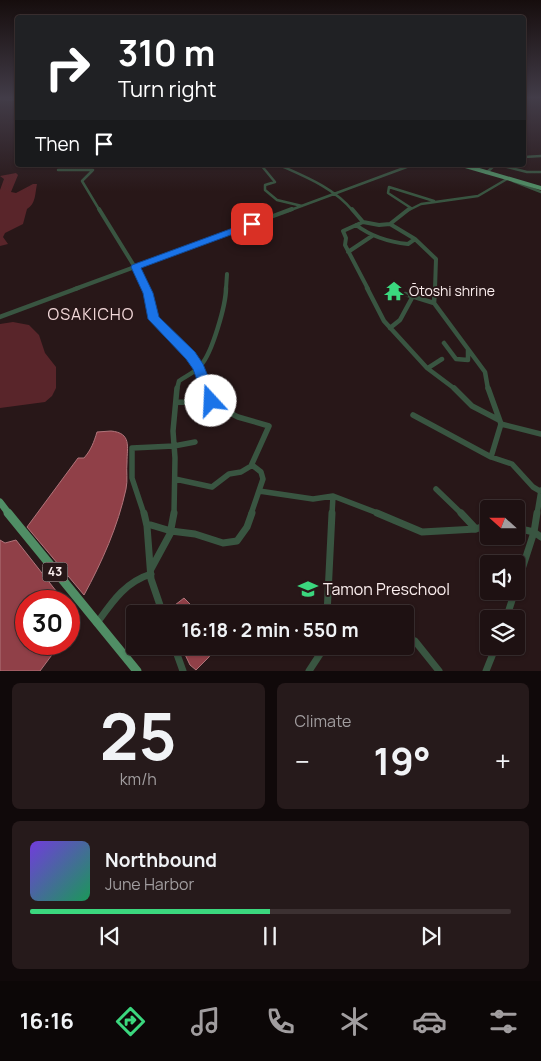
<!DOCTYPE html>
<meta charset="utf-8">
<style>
:root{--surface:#1e1112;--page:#261a1b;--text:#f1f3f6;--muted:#a19d9f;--line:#3c3132;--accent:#3bd77e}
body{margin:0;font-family:Manrope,sans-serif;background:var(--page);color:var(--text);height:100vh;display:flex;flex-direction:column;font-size:19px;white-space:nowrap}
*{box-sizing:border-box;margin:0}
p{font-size:16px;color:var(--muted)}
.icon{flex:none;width:28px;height:28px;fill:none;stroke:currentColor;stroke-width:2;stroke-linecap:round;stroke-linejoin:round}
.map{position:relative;height:671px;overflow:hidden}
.details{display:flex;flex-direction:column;gap:12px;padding:12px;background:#10090a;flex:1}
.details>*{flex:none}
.guide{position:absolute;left:15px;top:15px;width:511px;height:152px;border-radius:5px;box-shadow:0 1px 4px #0004,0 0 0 1px var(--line);background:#202124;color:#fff;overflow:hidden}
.needle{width:32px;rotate:291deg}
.fabs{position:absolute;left:480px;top:500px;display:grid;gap:10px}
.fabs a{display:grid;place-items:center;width:45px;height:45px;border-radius:5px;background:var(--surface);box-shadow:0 1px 4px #0004,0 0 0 1px var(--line);font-size:25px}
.speed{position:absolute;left:15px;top:590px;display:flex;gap:10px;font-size:25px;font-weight:700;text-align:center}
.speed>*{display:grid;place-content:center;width:65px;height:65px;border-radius:50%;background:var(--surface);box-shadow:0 1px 4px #0004,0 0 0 1px var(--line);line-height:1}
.speed .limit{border:8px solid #d22;background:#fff;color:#111}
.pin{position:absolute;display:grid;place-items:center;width:42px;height:42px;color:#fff;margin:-21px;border-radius:10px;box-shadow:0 2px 8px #0006}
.me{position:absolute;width:55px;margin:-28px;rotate:340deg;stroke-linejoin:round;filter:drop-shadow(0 0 4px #0008)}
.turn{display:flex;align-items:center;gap:18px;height:105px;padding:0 20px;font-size:22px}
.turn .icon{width:65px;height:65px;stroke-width:2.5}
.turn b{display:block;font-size:35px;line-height:42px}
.then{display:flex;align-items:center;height:48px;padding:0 20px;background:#0003;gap:10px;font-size:19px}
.big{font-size:38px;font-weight:700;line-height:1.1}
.details .widget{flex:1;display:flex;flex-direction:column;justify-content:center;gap:8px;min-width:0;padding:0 18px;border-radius:8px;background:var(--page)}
.details .dial{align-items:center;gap:0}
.dial b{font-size:65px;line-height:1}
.song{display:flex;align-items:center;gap:15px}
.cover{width:60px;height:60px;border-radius:8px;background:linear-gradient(135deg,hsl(260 70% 55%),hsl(150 70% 35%))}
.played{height:5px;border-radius:2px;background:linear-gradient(90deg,var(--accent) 50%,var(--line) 50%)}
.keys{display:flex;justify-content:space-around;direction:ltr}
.heat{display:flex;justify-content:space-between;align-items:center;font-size:28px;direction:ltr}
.details .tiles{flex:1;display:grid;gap:12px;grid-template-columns:1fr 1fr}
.widget:last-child{grid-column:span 2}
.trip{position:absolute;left:126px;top:605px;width:288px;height:50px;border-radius:5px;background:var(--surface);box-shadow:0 1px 4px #0004,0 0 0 1px var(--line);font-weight:700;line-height:50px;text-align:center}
.menu{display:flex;height:80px;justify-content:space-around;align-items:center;background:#0c0707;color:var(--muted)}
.menu .icon{width:35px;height:35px}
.menu .selected{color:var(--accent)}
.menu b{font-size:22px;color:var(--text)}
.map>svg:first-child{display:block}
.green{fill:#59252a}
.water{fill:#904048;stroke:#b0747a}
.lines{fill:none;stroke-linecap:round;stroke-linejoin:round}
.minor-far5{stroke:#395541;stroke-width:2}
.minor-far4{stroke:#395541;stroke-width:2.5}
.minor-far3{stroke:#395541;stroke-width:4}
.minor-far2{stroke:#395541;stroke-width:4.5}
.minor-far1{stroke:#395541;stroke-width:5.5}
.minor{stroke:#395541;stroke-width:7}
.major-far2{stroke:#508e65;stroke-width:4}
.major-far1{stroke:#508e65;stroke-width:7}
.major{stroke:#508e65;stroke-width:9}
.route{fill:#1a73e8;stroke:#114b97}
.labels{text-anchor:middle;stroke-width:4;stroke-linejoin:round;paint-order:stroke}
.shield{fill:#281718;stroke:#bcaeae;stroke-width:1}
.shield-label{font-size:12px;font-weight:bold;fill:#fbeeee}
.poi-label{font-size:14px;fill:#fbeeee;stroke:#281718;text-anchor:start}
.quarter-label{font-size:16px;letter-spacing:1px;fill:#f3d9da;stroke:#281718}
.near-poi-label{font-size:16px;fill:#fbeeee;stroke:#281718;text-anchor:start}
</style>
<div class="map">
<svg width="541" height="671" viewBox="0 0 541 671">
<rect width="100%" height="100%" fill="#281718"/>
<path class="green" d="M 16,173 L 18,175 L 11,192 L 16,193 L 33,184 L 37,184 C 35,193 36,204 27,209 L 23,224 L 5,233 L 3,237 L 8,244 L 0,246 L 0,190 L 4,179 L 0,176 Z
M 13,322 L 29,325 L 39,335 L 45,353 L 56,367 L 56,388 L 52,396 L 45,402 L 0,408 L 0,324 Z"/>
<path class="water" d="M 111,431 C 132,433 127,447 127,462 C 126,471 128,480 126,489 C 118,526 102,562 84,595 L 27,527 L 78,458 L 84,458 C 91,450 94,442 97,432 Z
M 0,540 L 5,543 L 16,540 L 64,601 L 26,601 L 26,644 L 60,644 L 40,671 L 0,671 Z
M 184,598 L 200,614 L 172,614 L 175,605 Z
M 181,646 L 215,646 L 209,657 L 196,670 L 190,665 Z"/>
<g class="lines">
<path class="minor-far5" d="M 0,99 L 18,100"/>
<path class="minor-far4" d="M 524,157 L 541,156
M 261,165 L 275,182 L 265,185 L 265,190 L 277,200 L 302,206
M 279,165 C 306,177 334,188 353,211
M 499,165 L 527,172 L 541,172
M 58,170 L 93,170
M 93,170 L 82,181 L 100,211
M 486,173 L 495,165
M 513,181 L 541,192
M 411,208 L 388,193 L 389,187 L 434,201
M 288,211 L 412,165
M 407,211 L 421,204 L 478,196 L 507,179"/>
<path class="minor-far3" d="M 99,209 L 144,282 L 146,289
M 352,209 L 363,222 L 379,225 L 390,224 L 409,209
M 363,222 L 343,231 L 346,238 L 345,245 L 368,289
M 390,224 L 415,239 L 436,259 L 435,289
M 356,225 C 372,237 388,242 408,244 L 415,239
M 348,252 L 372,236
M 75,289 L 292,209
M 226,289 L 227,274"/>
<path class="minor-far2" d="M 146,288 L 154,319 L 191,355 L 199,367 L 206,389
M 367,288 L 384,321 L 427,368 L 455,389
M 435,288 L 434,303 L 485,372 L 488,389
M 405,294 L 434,303
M 0,317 L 78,288
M 390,328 L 400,320 L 413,296
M 444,343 L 456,359 L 468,360 L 468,350
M 428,368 L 442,359
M 177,389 L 179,381 C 186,376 196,372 201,365 C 212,353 226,305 226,288"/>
<path class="minor-far1" d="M 205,388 L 210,403
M 454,388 L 472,406 L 499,420
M 488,388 L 501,424 L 541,434
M 413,415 L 491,457 L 512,464 L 533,487 L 540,491
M 491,457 L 501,424
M 175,479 L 212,487 L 229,474 L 241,472 L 251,466 L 269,426 L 238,417 L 210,403 L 177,402
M 436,489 L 462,514
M 259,491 L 313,499 L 333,496 L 380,514
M 144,514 L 132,478 L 132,448 L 174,446 L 195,442
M 174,514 L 175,458 L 173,431 L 177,388
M 251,514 L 263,479 L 261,472 L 252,465
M 332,514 L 333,496
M 537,514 L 541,490"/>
<path class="minor" d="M 144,513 L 147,526 L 151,579 L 163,614
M 377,513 L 422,532 L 476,529 L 489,524
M 461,513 L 476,529
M 147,526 L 151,525 L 171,531 L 195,534 L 223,543 L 237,541 L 247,527 L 252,513
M 516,528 L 534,532 L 541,537
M 151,569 L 170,534 L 174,513
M 327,614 L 332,513
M 506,619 L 534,532 L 537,513
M 97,623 C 112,602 125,582 151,574
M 415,641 L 439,671
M 174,646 L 183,671
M 309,671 L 322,651 L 323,646
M 486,671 L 496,646"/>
<path class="major-far2" d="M 462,165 L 541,188"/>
<path class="major-far1" d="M 0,502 L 9,514"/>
<path class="major" d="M 8,513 L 137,671"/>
</g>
<linearGradient id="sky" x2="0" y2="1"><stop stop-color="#160d0d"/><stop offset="0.51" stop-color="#423c48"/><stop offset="1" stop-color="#423c48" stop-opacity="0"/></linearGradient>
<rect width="541" height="192" fill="url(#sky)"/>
<path class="route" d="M 252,221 L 256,224 L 255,226 L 141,268 L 153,293 L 159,317 L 195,352 L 203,364 L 218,401 L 216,405 L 211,407 L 206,405 L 193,369 L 186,359 L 148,319 L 143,293 L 131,267 L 132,265 Z"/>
<defs>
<symbol id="temple-bare" viewBox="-9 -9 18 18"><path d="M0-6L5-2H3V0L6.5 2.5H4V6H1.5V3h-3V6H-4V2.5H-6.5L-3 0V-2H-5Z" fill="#3bd77e" stroke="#281718" stroke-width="2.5" paint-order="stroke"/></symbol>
<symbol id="school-bare" viewBox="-9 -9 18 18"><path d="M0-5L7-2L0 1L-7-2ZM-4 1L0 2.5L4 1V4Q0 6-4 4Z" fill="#3bd77e" stroke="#281718" stroke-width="2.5" paint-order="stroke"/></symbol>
</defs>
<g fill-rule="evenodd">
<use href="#temple-bare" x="380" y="277" width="28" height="28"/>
<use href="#school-bare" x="294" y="575" width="28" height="28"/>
</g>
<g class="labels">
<rect class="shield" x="42.5" y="562.5" width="25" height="19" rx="4"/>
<g class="shield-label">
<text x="55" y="576">43</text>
</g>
<g class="poi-label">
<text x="409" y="296">Ōtoshi shrine</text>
</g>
<g class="quarter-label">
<text x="91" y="320">OSAKICHO</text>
</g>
<g class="near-poi-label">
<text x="323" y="595">Tamon Preschool</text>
</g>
</g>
</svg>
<div class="fabs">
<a><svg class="needle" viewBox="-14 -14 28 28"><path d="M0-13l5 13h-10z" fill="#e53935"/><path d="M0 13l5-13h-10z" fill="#a19d9f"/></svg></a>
<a><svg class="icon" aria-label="sound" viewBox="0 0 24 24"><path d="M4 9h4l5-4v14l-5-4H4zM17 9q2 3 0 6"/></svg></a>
<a><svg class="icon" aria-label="layers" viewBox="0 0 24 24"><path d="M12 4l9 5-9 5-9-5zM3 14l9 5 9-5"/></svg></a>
</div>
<div class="speed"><div class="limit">30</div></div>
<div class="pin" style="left:252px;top:224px;background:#d93025"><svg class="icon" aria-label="arrive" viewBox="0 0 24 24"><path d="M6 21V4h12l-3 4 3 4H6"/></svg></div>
<svg class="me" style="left:211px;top:401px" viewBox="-20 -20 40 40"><circle r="19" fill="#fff"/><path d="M0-13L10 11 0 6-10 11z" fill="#1a73e8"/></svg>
<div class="trip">16:18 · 2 min · 550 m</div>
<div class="guide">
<div class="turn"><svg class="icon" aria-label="right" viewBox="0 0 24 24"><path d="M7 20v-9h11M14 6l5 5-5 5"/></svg><div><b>310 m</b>Turn right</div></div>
<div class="then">Then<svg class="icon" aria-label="arrive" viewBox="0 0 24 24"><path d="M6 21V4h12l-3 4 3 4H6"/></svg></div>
</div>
</div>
<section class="details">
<div class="tiles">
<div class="widget dial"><b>25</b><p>km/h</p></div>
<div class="widget"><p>Climate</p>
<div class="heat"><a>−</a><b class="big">19°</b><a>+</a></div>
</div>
<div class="widget">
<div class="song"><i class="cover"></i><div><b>Northbound</b><p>June Harbor</p></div></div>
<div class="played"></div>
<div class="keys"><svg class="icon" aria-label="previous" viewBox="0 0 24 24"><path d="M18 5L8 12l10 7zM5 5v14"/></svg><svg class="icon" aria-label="pause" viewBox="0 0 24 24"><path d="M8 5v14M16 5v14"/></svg><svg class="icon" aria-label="next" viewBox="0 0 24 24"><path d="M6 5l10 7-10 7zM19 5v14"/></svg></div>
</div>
</div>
</section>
<nav class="menu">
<b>16:16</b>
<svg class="icon selected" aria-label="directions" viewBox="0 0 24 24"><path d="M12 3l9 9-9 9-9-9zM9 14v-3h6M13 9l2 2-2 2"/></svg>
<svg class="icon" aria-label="music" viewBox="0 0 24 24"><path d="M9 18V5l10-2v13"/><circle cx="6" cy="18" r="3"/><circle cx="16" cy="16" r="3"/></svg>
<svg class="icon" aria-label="phone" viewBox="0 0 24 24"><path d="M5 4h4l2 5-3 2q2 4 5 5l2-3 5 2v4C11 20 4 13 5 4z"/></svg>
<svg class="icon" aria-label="climate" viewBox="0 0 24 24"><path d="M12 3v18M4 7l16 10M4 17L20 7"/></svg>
<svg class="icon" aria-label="car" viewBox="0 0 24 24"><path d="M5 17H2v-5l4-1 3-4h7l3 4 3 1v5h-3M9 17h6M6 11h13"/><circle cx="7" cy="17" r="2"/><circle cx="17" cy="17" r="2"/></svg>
<svg class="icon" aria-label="filters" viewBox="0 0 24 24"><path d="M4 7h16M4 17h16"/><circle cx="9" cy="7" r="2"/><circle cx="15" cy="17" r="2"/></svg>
</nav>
